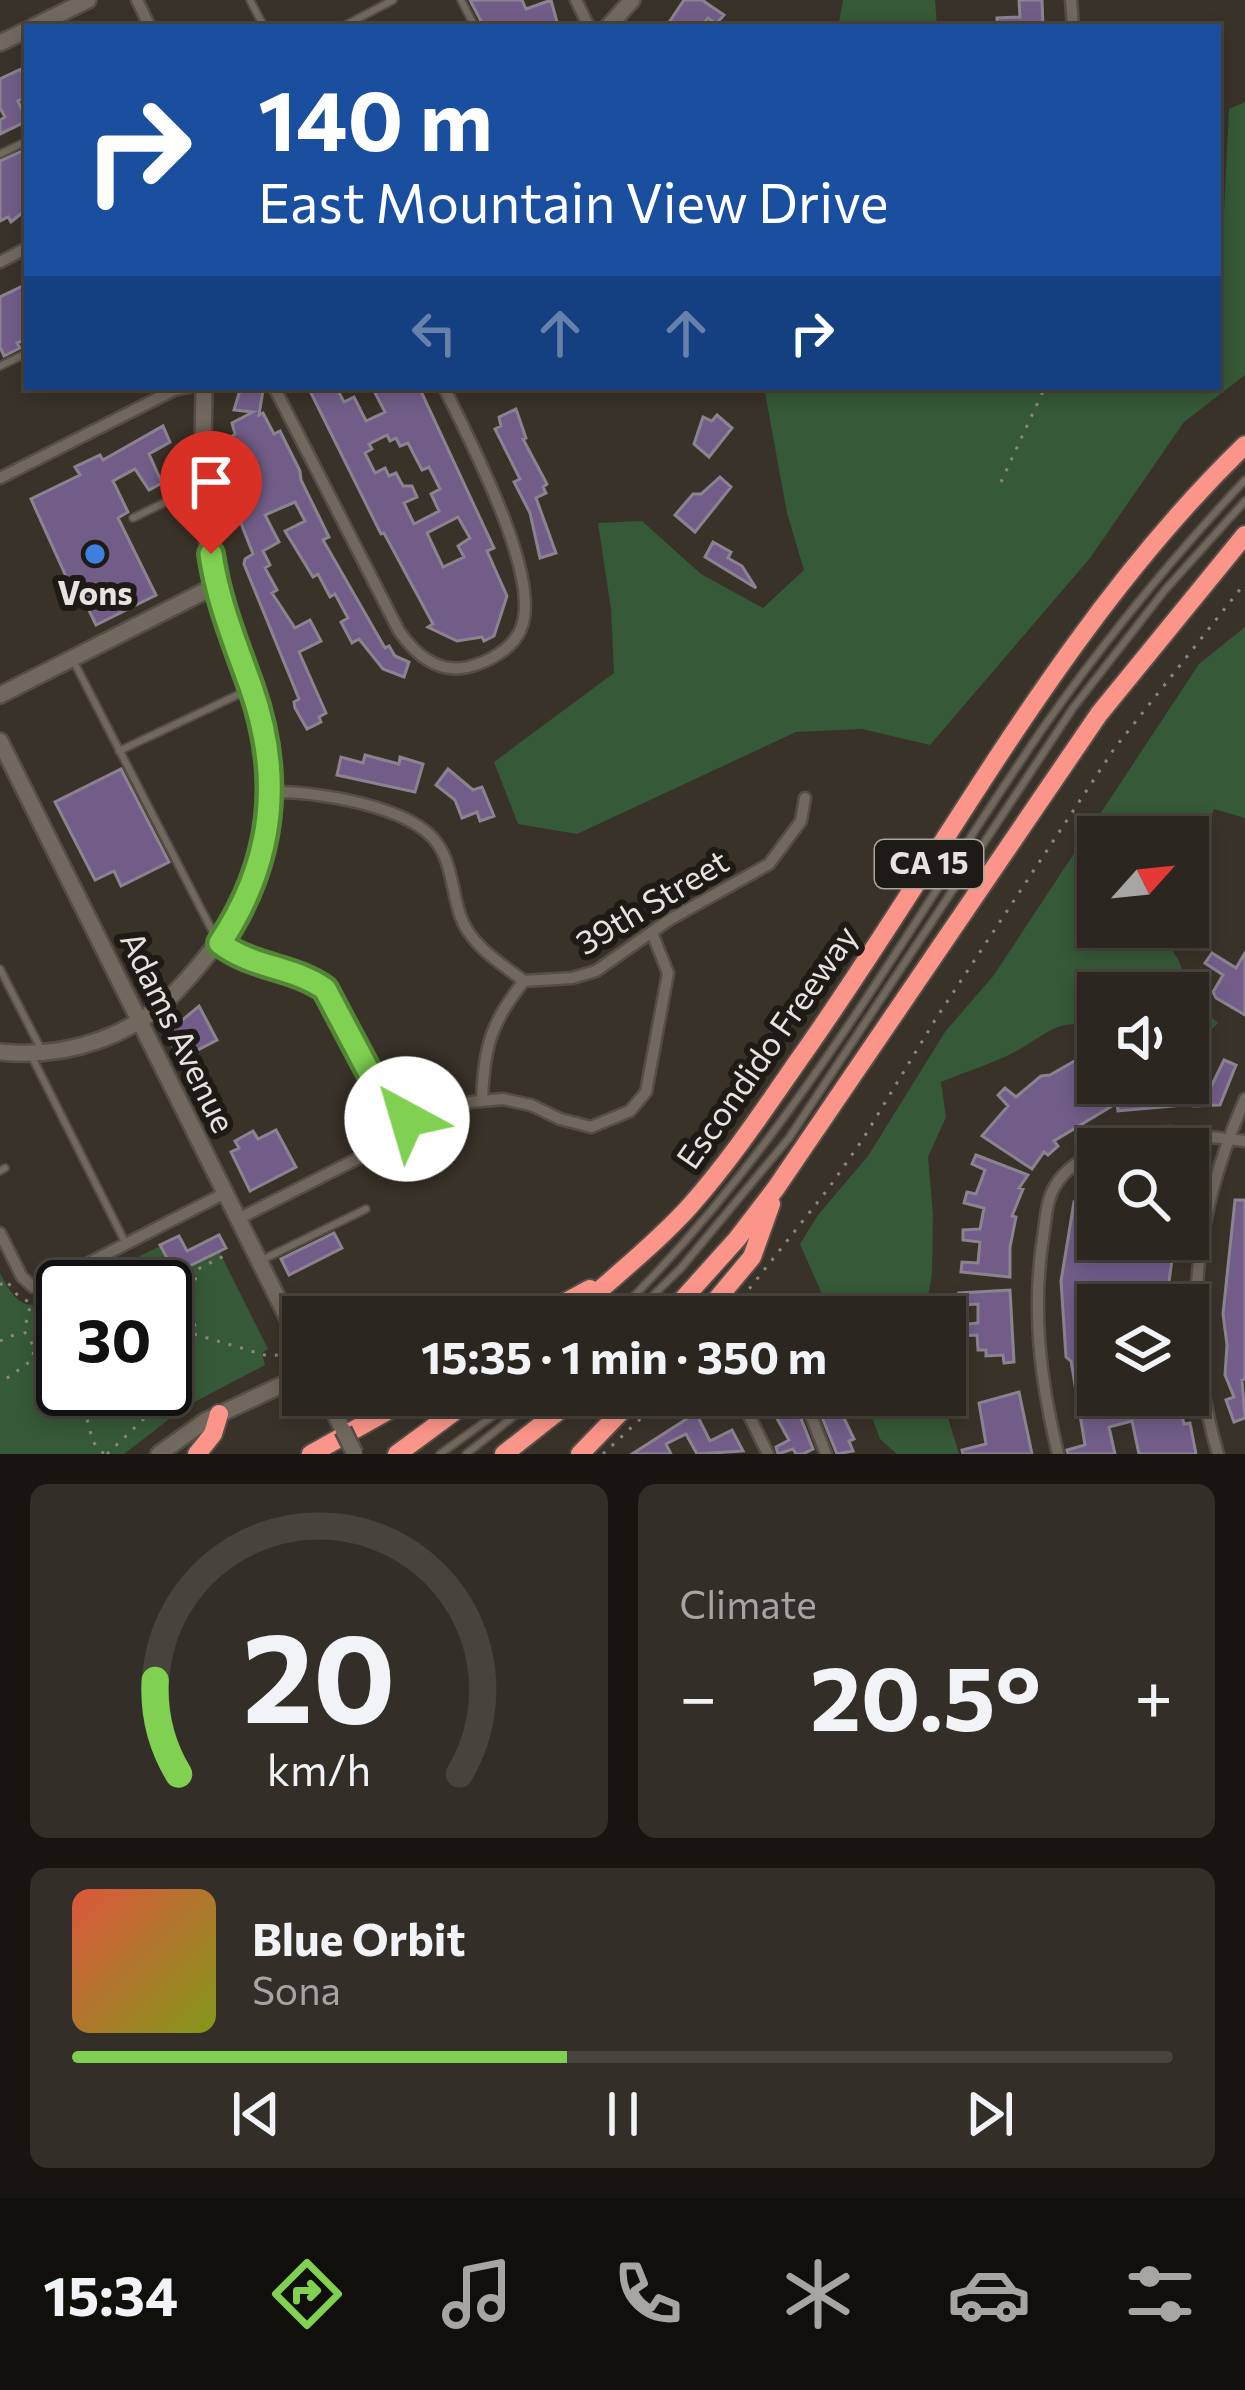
<!DOCTYPE html>
<meta charset="utf-8">
<style>
:root{--surface:#2b261f;--page:#332e28;--text:#f1f3f6;--muted:#a6a5a4;--line:#47433d;--accent:#80d051}
body{margin:0;font-family:Commissioner,sans-serif;background:var(--page);color:var(--text);height:100vh;display:flex;flex-direction:column;font-size:45px;white-space:nowrap}
*{box-sizing:border-box;margin:0}
p{font-size:39px;color:var(--muted)}
.icon{flex:none;width:66px;height:66px;fill:none;stroke:currentColor;stroke-width:2;stroke-linecap:round;stroke-linejoin:round}
.map{position:relative;height:1454px;overflow:hidden}
.sheet{display:flex;flex-direction:column;gap:30px;padding:30px;background:#181511;flex:1}
.sheet>*{flex:none}
.hud{position:absolute;left:24px;top:24px;width:1197px;height:366px;border-radius:0px;box-shadow:0 6px 18px #0003,0 0 0 3px var(--line);background:#1a4fa0;color:#fff;overflow:hidden}
.needle{width:78px;rotate:63deg}
.controls{position:absolute;left:1077px;top:816px;display:grid;gap:24px}
.controls a{display:grid;place-items:center;width:132px;height:132px;border-radius:0px;background:var(--surface);box-shadow:0 6px 18px #0003,0 0 0 3px var(--line);font-size:60px}
.speed{position:absolute;left:36px;top:1260px;display:flex;gap:24px;font-size:60px;font-weight:700;text-align:center}
.speed>*{display:grid;place-content:center;width:156px;height:156px;border-radius:50%;background:var(--surface);box-shadow:0 6px 18px #0003,0 0 0 3px var(--line);line-height:1}
.speed .limit{border:6px solid #111;border-radius:18px;background:#fff;color:#111}
.pin{position:absolute;display:grid;place-items:center;width:102px;height:102px;color:#fff;margin:-123px -51px;border-radius:50% 50% 50% 0;rotate:-45deg;box-shadow:0 0 12px #0007}
.pin .icon{rotate:45deg}
.me{position:absolute;width:132px;margin:-66px;rotate:321deg;stroke-linejoin:round;filter:drop-shadow(0 0 9px #0008)}
.turn{display:flex;align-items:center;gap:42px;height:252px;padding:0 36px;font-size:54px}
.turn .icon{width:156px;height:156px;stroke-width:2.5}
.turn b{display:block;font-size:84px;line-height:102px}
.lanes{display:flex;align-items:center;height:114px;padding:0 36px;background:#0003;justify-content:center;gap:60px;direction:ltr}
.lanes .off{opacity:.35}
.big{font-size:90px;font-weight:700;line-height:1.1}
.sheet .tile{flex:1;display:flex;flex-direction:column;justify-content:center;gap:18px;min-width:0;padding:0 42px;border-radius:18px;background:var(--page)}
.sheet .dial{align-items:center;gap:0}
.dial svg{height:312px;overflow:visible;fill:none;stroke:var(--line);stroke-width:7;stroke-linecap:round;text-anchor:middle}
.dial text{fill:var(--text);stroke:none}
.song{display:flex;align-items:center;gap:36px}
.cover{width:144px;height:144px;border-radius:18px;background:linear-gradient(135deg,hsl(10 70% 55%),hsl(70 70% 35%))}
.played{height:12px;border-radius:6px;background:linear-gradient(90deg,var(--accent) 45%,var(--line) 45%)}
.keys{display:flex;justify-content:space-around;direction:ltr}
.heat{display:flex;justify-content:space-between;align-items:center;font-size:66px;direction:ltr}
.sheet .tiles{flex:1;display:grid;gap:30px;grid-template-columns:1fr 1fr}
.tile:last-child{grid-column:span 2}
.trip{position:absolute;left:282px;top:1296px;width:684px;height:120px;border-radius:0px;background:var(--surface);box-shadow:0 6px 18px #0003,0 0 0 3px var(--line);font-weight:700;line-height:120px;text-align:center}
.dock{display:flex;height:192px;justify-content:space-around;align-items:center;background:#110f0c;color:var(--muted)}
.dock .icon{width:84px;height:84px}
.dock .on{color:var(--accent)}
.dock b{font-size:54px;color:var(--text)}
.map>svg:first-child{display:block}
.green{fill:#365937}
.building{fill:#715d88;stroke:#898490;stroke-width:3;fill-rule:evenodd}
.lines{fill:none;stroke-linecap:round;stroke-linejoin:round}
.lane-casing{stroke:#554e47;stroke-width:10}
.street-casing{stroke:#554e47;stroke-width:15}
.secondary-casing{stroke:#554e47;stroke-width:20}
.highway-casing{stroke:#554e47;stroke-width:22}
.path{stroke:#8c867f;stroke-width:3;stroke-dasharray:3 9;stroke-linecap:butt}
.lane{stroke:#71685e;stroke-width:6}
.street{stroke:#71685e;stroke-width:10}
.secondary{stroke:#71685e;stroke-width:15}
.highway{stroke:#fc9589;stroke-width:18}
.secondary-bridge-casing{stroke:#554e47;stroke-width:20;stroke-linecap:butt}
.secondary-bridge{stroke:#71685e;stroke-width:15}
.route-casing{stroke:#538735;stroke-width:30}
.route{stroke:#80d051;stroke-width:21}
.shop-dot{fill:#3f7fe0;stroke:#1e1a16;stroke-width:4.5}
.labels{text-anchor:middle;stroke-width:12;stroke-linejoin:round;paint-order:stroke}
.shield{fill:#1e1a16;stroke:#aba7a2;stroke-width:3}
.shield-label{font-size:30px;font-weight:bold;fill:#e8e3de}
.poi-label{font-size:33px;font-weight:bold;fill:#e8e3de;stroke:#1e1a16}
.street-label{font-size:33px;fill:#e8e3de;stroke:#1e1a16}
</style>
<div class="map">
<svg width="1245" height="1454" viewBox="0 0 1245 1454">
<rect width="100%" height="100%" fill="#393229"/>
<path class="green" d="M 843,0 L 935,0 L 937,27 L 838,27 Z
M 1245,102 L 1245,375 L 1184,422 L 1090,558 L 930,745 L 862,729 L 796,732 L 577,834 L 518,824 L 494,762 L 614,673 L 611,609 L 598,523 L 642,521 L 701,574 L 763,608 L 804,570 L 787,513 L 764,387 L 1218,387 L 1218,241 L 1223,233 L 1229,109 Z
M 1245,627 L 1245,818 L 1214,809 L 1199,845 L 1196,879 L 1188,886 L 1188,837 L 1098,837 L 1098,927 L 1165,927 L 1163,935 L 1179,961 L 1191,999 L 1218,1023 L 1200,1041 L 1188,1036 L 1188,993 L 1098,993 L 1098,1024 C 1055,1021 1054,1029 1020,1049 C 996,1063 966,1071 941,1082 L 946,1117 L 928,1157 L 933,1214 L 932,1275 L 924,1317 L 832,1317 L 800,1244 L 818,1215 L 868,1156 L 945,1032 L 994,975 L 1199,664 Z
M 160,1246 L 175,1273 L 219,1251 L 268,1349 L 262,1353 L 265,1365 L 185,1407 L 124,1454 L 0,1454 L 0,1273 C 17,1307 28,1313 63,1295 L 63,1389 L 165,1389 L 165,1287 L 79,1287 Z
M 864,1395 L 941,1395 L 959,1454 L 897,1454 L 880,1439 Z"/>
<path class="building" d="M 470,0 L 522,0 L 526,9 L 551,0 L 557,22 L 547,27 L 484,27 Z
M 684,0 L 702,0 L 724,15 L 716,24 L 708,18 L 700,27 L 666,27 Z
M 1019,0 L 1042,0 L 1043,27 L 997,27 L 997,18 L 1020,17 Z
M 21,69 L 22,72 L 27,70 L 27,97 L 18,101 L 27,121 L 0,134 L 0,120 L 5,117 L 0,108 L 0,79 Z
M 27,149 L 27,209 L 11,222 L 8,217 L 0,221 L 0,161 Z
M 27,284 L 27,339 L 17,343 L 20,348 L 4,356 L 0,347 L 0,297 Z
M 241,387 L 263,390 L 259,415 L 263,413 L 274,434 L 280,431 L 300,471 L 301,480 L 329,537 L 323,540 L 385,648 L 389,646 L 395,656 L 409,662 L 404,677 L 383,669 L 359,639 L 352,643 L 341,622 L 348,618 L 335,594 L 330,597 L 318,574 L 313,577 L 285,531 L 305,521 L 295,502 L 265,515 L 279,542 L 263,551 L 270,565 L 265,568 L 277,590 L 272,593 L 295,628 L 310,620 L 321,641 L 299,652 L 326,713 L 319,717 L 321,722 L 307,729 L 295,708 L 294,702 L 299,699 L 244,564 L 245,559 L 253,554 L 235,508 L 242,505 L 234,488 L 232,462 L 243,457 L 232,436 L 235,434 L 232,423 L 253,412 L 234,410 Z
M 308,387 L 336,387 L 344,402 L 354,397 L 366,421 L 385,412 L 372,387 L 419,387 L 494,548 L 487,551 L 507,596 L 494,636 L 484,641 L 482,637 L 457,641 L 428,627 L 433,624 L 384,533 L 381,534 ZM 387,435 L 390,441 L 396,438 L 400,446 L 408,443 L 422,470 L 429,467 L 440,489 L 431,494 L 439,511 L 414,524 L 404,503 L 417,497 L 412,486 L 403,486 L 396,473 L 389,476 L 385,468 L 375,473 L 365,453 L 372,449 L 369,444 ZM 458,517 L 470,538 L 458,546 L 464,557 L 443,567 L 427,533 Z
M 516,409 L 526,438 L 523,439 L 547,484 L 543,487 L 546,493 L 536,498 L 556,553 L 540,558 L 530,513 L 514,482 L 520,479 L 495,429 L 501,426 L 499,417 Z
M 717,415 L 732,428 L 709,457 L 694,444 L 703,417 L 712,421 Z
M 163,426 L 170,442 L 149,454 L 162,483 L 149,490 L 135,469 L 113,481 L 128,512 L 118,518 L 156,595 L 96,625 L 85,602 L 79,605 L 31,499 L 80,475 L 75,467 L 100,455 L 103,460 Z
M 720,477 L 731,487 L 695,532 L 675,515 L 693,494 L 701,494 Z
M 713,542 L 731,552 L 728,558 L 742,566 L 756,588 L 705,557 Z
M 365,755 L 399,764 L 400,757 L 423,764 L 415,792 L 337,775 L 341,757 L 363,763 Z
M 121,769 L 169,862 L 121,886 L 114,871 L 95,880 L 55,802 Z
M 448,769 L 473,790 L 482,787 L 494,816 L 480,821 L 477,812 L 462,818 L 455,800 L 436,785 Z
M 1212,953 L 1236,968 L 1245,953 L 1245,1015 L 1216,998 L 1213,992 L 1223,975 L 1205,963 Z
M 199,1006 L 217,1040 L 180,1059 L 166,1034 Z
M 1078,1059 L 1082,1066 L 1098,1064 L 1098,1083 L 1174,1083 L 1175,1106 L 1118,1111 L 1117,1103 L 1054,1141 L 1058,1146 L 1048,1155 L 1044,1152 L 1032,1169 L 982,1136 L 1008,1106 L 998,1095 L 1005,1088 L 1016,1097 L 1041,1076 L 1050,1075 Z
M 1224,1060 L 1236,1065 L 1220,1105 L 1194,1106 L 1194,1085 L 1211,1087 Z
M 276,1130 L 296,1167 L 250,1191 L 231,1152 L 239,1148 L 235,1141 L 253,1131 L 258,1139 Z
M 976,1155 L 1028,1175 L 1019,1188 L 1023,1189 L 1012,1216 L 1016,1217 L 1010,1247 L 1010,1277 L 961,1272 L 962,1262 L 978,1263 L 980,1242 L 963,1240 L 963,1230 L 980,1229 L 984,1208 L 964,1203 L 967,1192 L 976,1194 L 985,1170 L 972,1164 Z
M 1085,1183 L 1098,1185 L 1096,1239 L 1119,1239 L 1119,1258 L 1138,1260 L 1139,1241 L 1174,1244 L 1166,1305 L 1154,1304 L 1154,1295 L 1131,1293 L 1131,1305 L 1098,1305 L 1098,1395 L 1177,1395 L 1184,1424 L 1190,1423 L 1196,1454 L 1139,1454 L 1132,1421 L 1109,1427 L 1115,1454 L 1068,1454 L 1067,1450 L 1085,1445 L 1071,1361 L 1066,1357 L 1061,1281 L 1074,1202 L 1082,1203 Z
M 1235,1200 L 1245,1200 L 1245,1379 L 1242,1380 L 1245,1418 L 1234,1422 L 1226,1400 L 1234,1397 L 1225,1375 L 1227,1345 L 1223,1314 Z
M 334,1233 L 342,1248 L 289,1275 L 281,1259 Z
M 219,1235 L 226,1248 L 175,1273 L 160,1245 L 179,1236 L 187,1251 Z
M 1010,1290 L 1014,1362 L 1004,1363 L 1003,1355 L 986,1356 L 986,1350 L 978,1350 L 977,1335 L 959,1336 L 958,1325 L 978,1323 L 978,1304 L 960,1305 L 959,1293 Z
M 1019,1392 L 1032,1454 L 963,1454 L 962,1450 L 986,1444 L 979,1403 Z
M 773,1395 L 787,1395 L 796,1413 L 798,1411 L 813,1449 L 803,1454 L 796,1454 L 793,1449 L 778,1454 L 776,1447 L 789,1440 L 766,1399 Z
M 813,1395 L 833,1395 L 854,1439 L 849,1441 L 853,1451 L 837,1454 Z
M 696,1413 L 710,1441 L 732,1430 L 743,1451 L 697,1454 L 686,1434 L 666,1444 L 671,1454 L 632,1454 Z"/>
<g class="lines">
<defs>
<path id="lane" d="M 250,0 L 264,27
M 461,0 L 475,27
M 342,27 L 393,0
M 0,154 L 27,141
M 0,366 L 27,353
M 133,518 L 180,495 L 202,490
M 74,662 L 216,938
M 119,751 L 248,690
M 0,969 L 42,1051
M 31,1055 L 126,1244
M 0,1171 L 5,1168
M 262,1260 L 366,1209
M 613,1317 C 792,1143 903,932 1043,728 C 1104,641 1172,558 1245,480
M 631,1317 L 681,1268 L 789,1138 L 1073,708 L 1165,590 L 1245,501
M 440,1454 L 522,1395
M 466,1454 L 541,1395"/>
<path id="street" d="M 137,0 L 150,27
M 576,0 L 589,27
M 1071,0 L 1073,27
M 0,262 L 27,248
M 274,387 L 399,631 C 415,654 438,674 468,667 C 488,662 511,650 520,631 C 545,580 468,438 444,387
M 0,478 L 174,390 L 189,387
M 272,792 C 315,791 411,806 437,843 C 452,864 452,891 460,915 C 470,945 500,963 524,981
M 220,943 C 252,968 292,967 325,989 L 377,1087 L 414,1130
M 482,1100 C 484,1047 491,1022 524,981 L 572,978 L 596,971 L 669,920 L 769,864 L 801,821 L 805,798
M 1102,1149 L 1169,1132 L 1245,1141
M 238,1219 L 470,1102 L 503,1099 L 531,1105 L 560,1119 L 591,1127 L 630,1111 L 646,1092 L 668,973 L 652,933
M 0,1233 L 22,1277 L 33,1287 L 44,1286 L 225,1193
M 415,1317 L 428,1310
M 739,1395 L 768,1454
M 803,1395 L 826,1454
M 1058,1454 C 1040,1379 1031,1308 1044,1231 C 1046,1216 1047,1199 1055,1186 C 1065,1169 1081,1160 1098,1151
M 1218,1454 C 1181,1327 1192,1220 1245,1099"/>
<path id="secondary" d="M 33,27 L 88,0
M 608,27 L 632,0
M 0,43 L 27,30
M 0,695 L 215,586
M 0,741 L 303,1349
M 0,1052 C 67,1059 137,1036 182,985 C 267,892 290,815 252,692 C 241,657 224,624 216,588 C 200,522 203,454 204,387
M 326,1395 L 343,1430
M 159,1454 L 205,1421 L 303,1375"/>
<path id="highway" d="M 538,1317 L 590,1289
M 570,1317 C 609,1280 654,1246 690,1206 C 730,1161 764,1110 798,1061 C 945,854 1061,623 1245,445
M 667,1317 L 737,1239 L 776,1188 L 1099,714 L 1245,535
M 702,1317 L 752,1257 L 771,1204
M 197,1454 L 213,1434 L 219,1414
M 311,1454 L 416,1395
M 397,1454 L 477,1395
M 504,1454 L 579,1395
M 580,1454 L 637,1395"/>
</defs>
<use href="#lane" class="lane-casing"/>
<use href="#street" class="street-casing"/>
<use href="#secondary" class="secondary-casing"/>
<use href="#highway" class="highway-casing"/>
<path class="path" d="M 1001,482 L 1045,387
M 0,1285 L 6,1280 L 18,1296 L 31,1303 L 24,1331 L 35,1348 L 31,1361 L 0,1383
M169 1328a13 13 0 1 1 26 0a13 13 0 1 1-26 0Z
M 186,1315 L 198,1269 L 230,1253
M 727,1317 L 828,1189 L 863,1139 L 935,1020 L 1114,749 L 1245,583
M 194,1334 L 268,1356 L 278,1355
M 0,1341 L 22,1331
M 165,1376 L 176,1342
M 84,1408 L 93,1442 L 104,1454
M 107,1454 L 149,1414 L 160,1389
M 603,1454 L 666,1395"/>
<use href="#lane" class="lane"/>
<use href="#street" class="street"/>
<use href="#secondary" class="secondary"/>
<use href="#highway" class="highway"/>
<defs>
<path id="secondary-bridge" d="M 343,1430 L 355,1454"/>
</defs>
<use href="#secondary-bridge" class="secondary-bridge-casing"/>
<use href="#secondary-bridge" class="secondary-bridge"/>
</g>
<g class="lines">
<defs>
<path id="route" d="M 211,554 C 218,602 235,642 251,687 C 283,778 274,862 220,943 C 252,968 292,966 325,989 L 377,1087 L 407,1119"/>
</defs>
<use href="#route" class="route-casing"/>
<use href="#route" class="route"/>
</g>
<circle class="shop-dot" cx="95" cy="554" r="12"/>
<g class="labels">
<rect class="shield" x="875" y="840" width="108" height="48" rx="9"/>
<g class="shield-label">
<text x="929" y="874">CA 15</text>
</g>
<g class="poi-label">
<text x="95" y="605">Vons</text>
</g>
<g class="street-label">
<text transform="translate(652 902) rotate(-31)" y="12">39th Street</text>
<text transform="translate(178 1032) rotate(64)" y="12">Adams Avenue</text>
<text transform="translate(767 1047) rotate(-55)" y="12">Escondido Freeway</text>
</g>
</g>
</svg>
<div class="controls">
<a><svg class="needle" viewBox="-14 -14 28 28"><path d="M0-13l5 13h-10z" fill="#e53935"/><path d="M0 13l5-13h-10z" fill="#a6a5a4"/></svg></a>
<a><svg class="icon" aria-label="sound" viewBox="0 0 24 24"><path d="M4 9h4l5-4v14l-5-4H4zM17 9q2 3 0 6"/></svg></a>
<a><svg class="icon" aria-label="search" viewBox="0 0 24 24"><circle cx="10" cy="10" r="6"/><path d="M15 15l6 6"/></svg></a>
<a><svg class="icon" aria-label="layers" viewBox="0 0 24 24"><path d="M12 4l9 5-9 5-9-5zM3 14l9 5 9-5"/></svg></a>
</div>
<div class="speed"><div class="limit">30</div></div>
<div class="pin" style="left:211px;top:554px;background:#d93025"><svg class="icon" aria-label="arrive" viewBox="0 0 24 24"><path d="M6 21V4h12l-3 4 3 4H6"/></svg></div>
<svg class="me" style="left:407px;top:1119px" viewBox="-20 -20 40 40"><circle r="19" fill="#fff"/><path d="M0-13L10 11 0 6-10 11z" fill="#80d051"/></svg>
<div class="trip">15:35 · 1 min · 350 m</div>
<div class="hud">
<div class="turn"><svg class="icon" aria-label="right" viewBox="0 0 24 24"><path d="M7 20v-9h11M14 6l5 5-5 5"/></svg><div><b>140 m</b>East Mountain View Drive</div></div>
<div class="lanes"><svg class="icon off" aria-label="left" viewBox="0 0 24 24"><path d="M17 20v-9H6M10 6l-5 5 5 5"/></svg><svg class="icon off" aria-label="ahead" viewBox="0 0 24 24"><path d="M12 20V5M6 11l6-6 6 6"/></svg><svg class="icon off" aria-label="ahead" viewBox="0 0 24 24"><path d="M12 20V5M6 11l6-6 6 6"/></svg><svg class="icon" aria-label="right" viewBox="0 0 24 24"><path d="M7 20v-9h11M14 6l5 5-5 5"/></svg></div>
</div>
</div>
<section class="sheet">
<div class="tiles">
<div class="tile dial"><svg viewBox="0 0 100 80">
<path d="M14 69A42 42 0 1 1 86 69"/>
<path d="M14 69A42 42 0 0 1 8 45" stroke="#80d051"/>
<text x="50" y="56" font-size="32" font-weight="700">20</text>
<text x="50" y="72" font-size="11">km/h</text>
</svg></div>
<div class="tile"><p>Climate</p>
<div class="heat"><a>−</a><b class="big">20.5°</b><a>+</a></div>
</div>
<div class="tile">
<div class="song"><i class="cover"></i><div><b>Blue Orbit</b><p>Sona</p></div></div>
<div class="played"></div>
<div class="keys"><svg class="icon" aria-label="previous" viewBox="0 0 24 24"><path d="M18 5L8 12l10 7zM5 5v14"/></svg><svg class="icon" aria-label="pause" viewBox="0 0 24 24"><path d="M8 5v14M16 5v14"/></svg><svg class="icon" aria-label="next" viewBox="0 0 24 24"><path d="M6 5l10 7-10 7zM19 5v14"/></svg></div>
</div>
</div>
</section>
<nav class="dock">
<b>15:34</b>
<svg class="icon on" aria-label="directions" viewBox="0 0 24 24"><path d="M12 3l9 9-9 9-9-9zM9 14v-3h6M13 9l2 2-2 2"/></svg>
<svg class="icon" aria-label="music" viewBox="0 0 24 24"><path d="M9 18V5l10-2v13"/><circle cx="6" cy="18" r="3"/><circle cx="16" cy="16" r="3"/></svg>
<svg class="icon" aria-label="phone" viewBox="0 0 24 24"><path d="M5 4h4l2 5-3 2q2 4 5 5l2-3 5 2v4C11 20 4 13 5 4z"/></svg>
<svg class="icon" aria-label="climate" viewBox="0 0 24 24"><path d="M12 3v18M4 7l16 10M4 17L20 7"/></svg>
<svg class="icon" aria-label="car" viewBox="0 0 24 24"><path d="M5 17H2v-5l4-1 3-4h7l3 4 3 1v5h-3M9 17h6M6 11h13"/><circle cx="7" cy="17" r="2"/><circle cx="17" cy="17" r="2"/></svg>
<svg class="icon" aria-label="filters" viewBox="0 0 24 24"><path d="M4 7h16M4 17h16"/><circle cx="9" cy="7" r="2"/><circle cx="15" cy="17" r="2"/></svg>
</nav>
